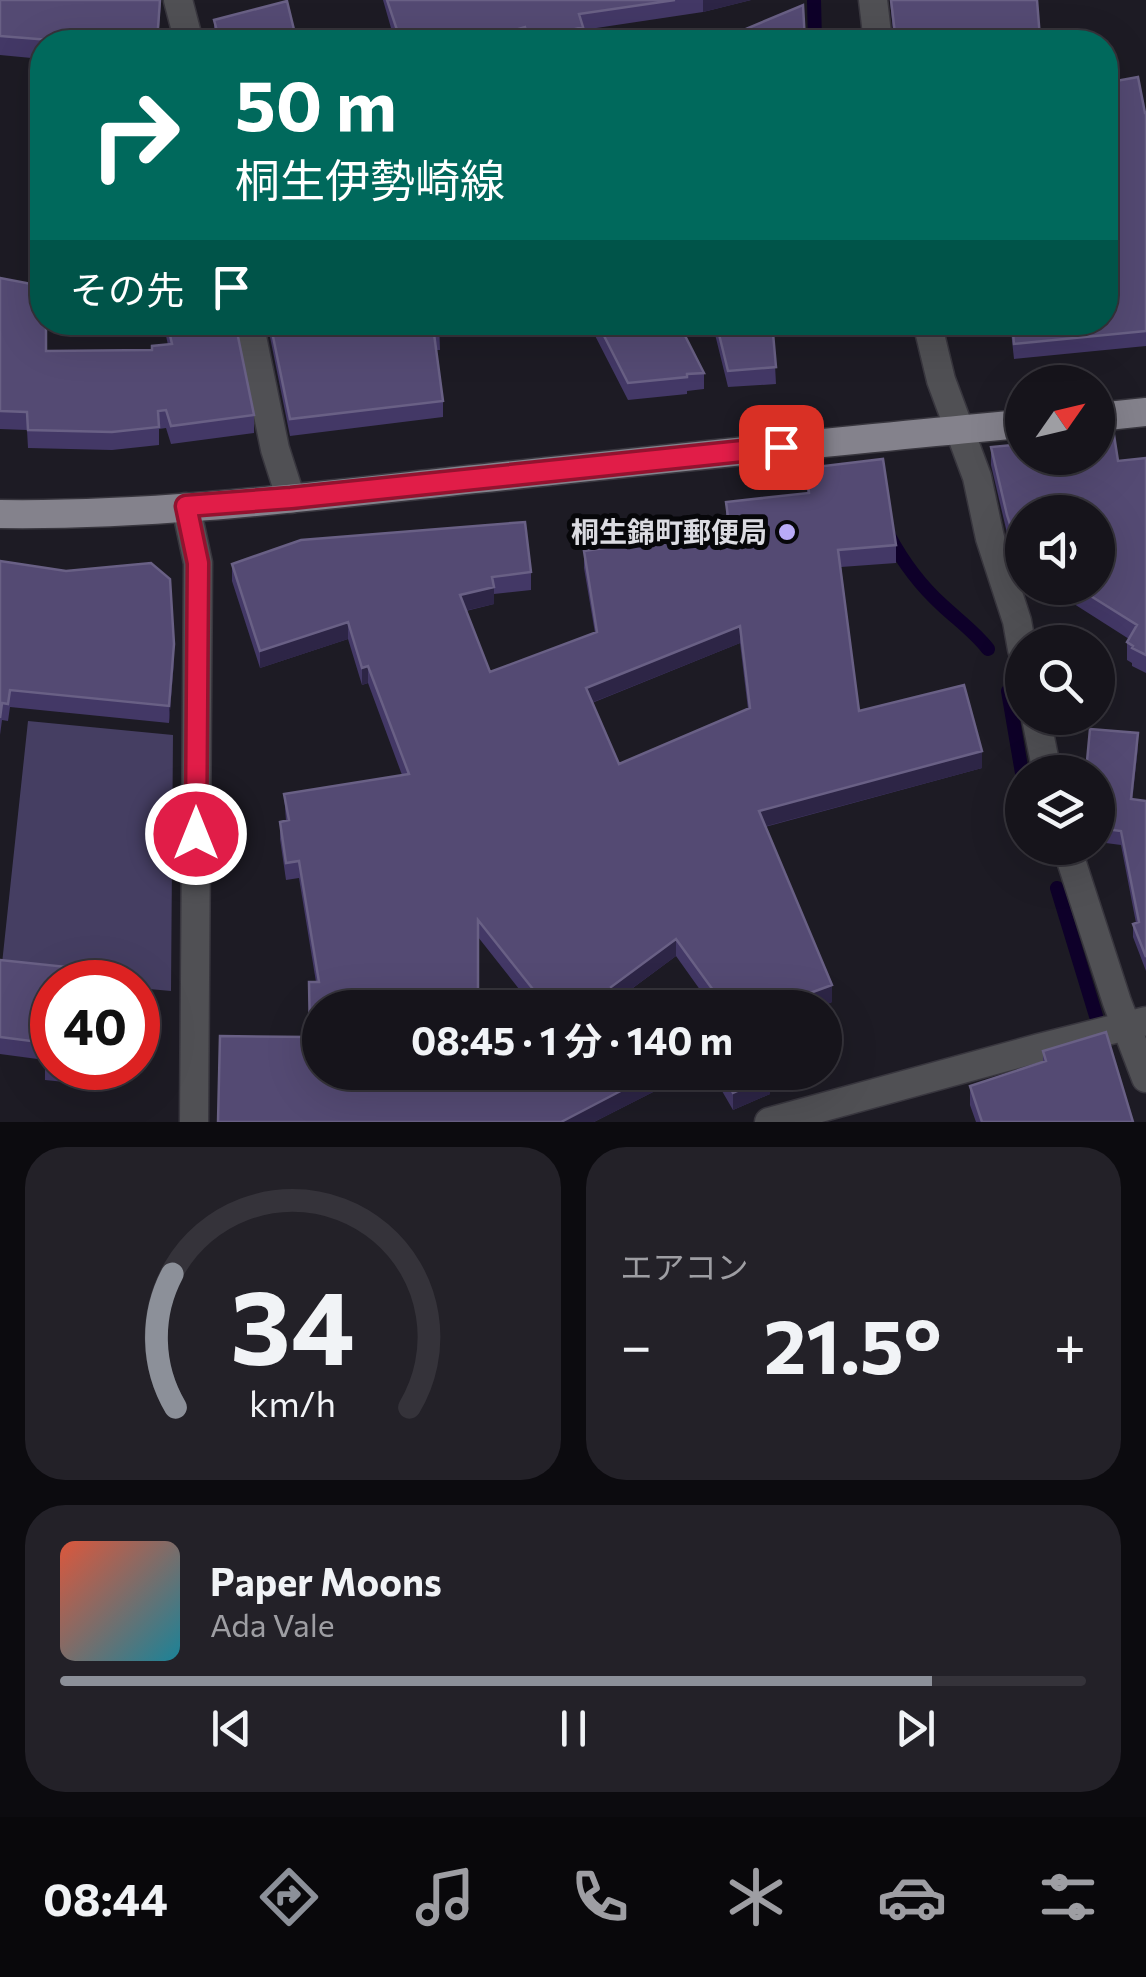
<!DOCTYPE html>
<html lang="ja">
<meta charset="utf-8">
<style>
:root{--surface:#16141b;--page:#232128;--text:#f1f3f6;--muted:#9e9ea3;--line:#35333a;--accent:#8c9099}
body{margin:0;font-family:Commissioner,"Noto Sans JP",sans-serif;background:var(--page);color:var(--text);height:100vh;display:flex;flex-direction:column;font-size:38px;white-space:nowrap}
*{box-sizing:border-box;margin:0}
p{font-size:32px;color:var(--muted)}
.icon{flex:none;width:55px;height:55px;fill:none;stroke:currentColor;stroke-width:2;stroke-linecap:round;stroke-linejoin:round}
.map{position:relative;height:1122px;overflow:hidden}
.details{display:flex;flex-direction:column;gap:25px;padding:25px;background:#0c0b0f;flex:1}
.details>*{flex:none}
.top-card{position:absolute;left:30px;top:30px;width:1088px;height:305px;border-radius:40px;box-shadow:0 10px 40px #0002,0 0 0 2px var(--line);background:#00695c;color:#fff;overflow:hidden}
.needle{width:65px;rotate:56deg}
.tools{position:absolute;left:1005px;top:365px;display:grid;gap:20px}
.tools a{display:grid;place-items:center;width:110px;height:110px;border-radius:50%;background:var(--surface);box-shadow:0 10px 40px #0002,0 0 0 2px var(--line);font-size:50px}
.speed{position:absolute;left:30px;top:960px;display:flex;gap:20px;font-size:50px;font-weight:700;text-align:center}
.speed>*{display:grid;place-content:center;width:130px;height:130px;border-radius:50%;background:var(--surface);box-shadow:0 10px 40px #0002,0 0 0 2px var(--line);line-height:1}
.speed .limit{border:15px solid #d22;background:#fff;color:#111}
.pin{position:absolute;display:grid;place-items:center;width:85px;height:85px;color:#fff;margin:-42px;border-radius:20px;box-shadow:0 5px 15px #0006}
.me{position:absolute;width:110px;margin:-55px;rotate:0deg;stroke-linejoin:round;filter:drop-shadow(0 0 8px #0008)}
.turn{display:flex;align-items:center;gap:35px;height:210px;padding:0 40px;font-size:45px}
.turn .icon{width:130px;height:130px;stroke-width:2.5}
.turn b{display:block;font-size:70px;line-height:85px}
.then{display:flex;align-items:center;height:95px;padding:0 40px;background:#0003;gap:20px;font-size:38px}
.big{font-size:75px;font-weight:700;line-height:1.1}
.details .widget{flex:1;display:flex;flex-direction:column;justify-content:center;gap:15px;min-width:0;padding:0 35px;border-radius:40px;background:var(--page)}
.details .dial{align-items:center;gap:0}
.dial svg{height:260px;overflow:visible;fill:none;stroke:var(--line);stroke-width:7;stroke-linecap:round;text-anchor:middle}
.dial text{fill:var(--text);stroke:none}
.song{display:flex;align-items:center;gap:30px}
.cover{width:120px;height:120px;border-radius:15px;background:linear-gradient(135deg,hsl(10 70% 55%),hsl(190 70% 35%))}
.played{height:10px;border-radius:5px;background:linear-gradient(90deg,var(--accent) 85%,var(--line) 85%)}
.keys{display:flex;justify-content:space-around;direction:ltr}
.heat{display:flex;justify-content:space-between;align-items:center;font-size:55px;direction:ltr}
.details .tiles{flex:1;display:grid;gap:25px;grid-template-columns:1fr 1fr}
.widget:last-child{grid-column:span 2}
.trip{position:absolute;left:302px;top:990px;width:540px;height:100px;border-radius:50px;background:var(--surface);box-shadow:0 10px 40px #0002,0 0 0 2px var(--line);font-weight:700;line-height:100px;text-align:center}
.tab-bar{display:flex;height:160px;justify-content:space-around;align-items:center;background:#09080b;color:var(--muted)}
.tab-bar .icon{width:70px;height:70px}
.tab-bar .selected{color:var(--accent)}
.tab-bar b{font-size:45px;color:var(--text)}
.map>svg:first-child{display:block}
.green{fill:#453e62}
.lines{fill:none;stroke-linecap:round;stroke-linejoin:round}
.stream{stroke:#0e0029;stroke-width:14}
.minor-casing{stroke:#38363e;stroke-width:31}
.tertiary-casing{stroke:#38363e;stroke-width:31}
.primary-casing{stroke:#38363e;stroke-width:31}
.minor{stroke:#505054;stroke-width:28}
.tertiary{stroke:#505054;stroke-width:28}
.primary{stroke:#84828c;stroke-width:28}
.wall{fill:#433866;fill-rule:evenodd}
.shaded-wall{fill:#2d2546}
.building{fill:#544a73;stroke:#696085;stroke-width:2.5;fill-rule:evenodd}
.route-casing{stroke:#92132f;stroke-width:25}
.route{stroke:#e11d48;stroke-width:18}
.poi-dot{fill:#b9abf7;stroke:#07070a;stroke-width:4}
.labels{text-anchor:middle;stroke-width:10;stroke-linejoin:round;paint-order:stroke}
.poi-label{font-size:28px;font-weight:bold;fill:#dbdbe1;stroke:#07070a;text-anchor:end}
</style>
<div class="map">
<svg width="1146" height="1122" viewBox="0 0 1146 1122">
<rect width="100%" height="100%" fill="#1d1b24"/>
<path class="green" d="M 28,721 L 173,735 L 171,991 L 138,988 L 138,982 L 87,982 L 1,973 Z"/>
<g class="lines">
<path class="stream" d="M 814,0 L 815,42
M 889,536 C 903,562 920,585 942,605 C 958,620 975,632 988,649
M 1008,691 L 1022,773
M 1057,888 L 1096,1016"/>
<defs>
<path id="minor" d="M 178,0 L 189,42
M 873,0 L 878,42
M 249,322 L 275,449 L 291,499
M 927,322 L 941,380 L 977,477 L 990,538 L 1017,621 L 1022,649
M 1036,718 L 1047,772
M 1067,848 L 1117,1002 L 1146,1078
M 769,1122 L 1039,1048 L 1146,1021"/>
<path id="tertiary" d="M 186,507 L 198,563 L 194,1122"/>
<path id="primary" d="M 1098,417 L 1146,412
M 0,514 C 150,516 299,498 447,482 C 639,462 831,441 1022,424"/>
</defs>
<use href="#minor" class="minor-casing"/>
<use href="#tertiary" class="tertiary-casing"/>
<use href="#primary" class="primary-casing"/>
<use href="#minor" class="minor"/>
<use href="#tertiary" class="tertiary"/>
<use href="#primary" class="primary"/>
</g>
<path class="wall" d="M 0,0 L 161,0 L 158,42 L 42,42 L 42,59 L 0,55 Z
M 383,0 L 751,0 L 703,12 L 583,30 L 583,42 L 395,42 Z
M 890,0 L 1037,0 L 1040,42 L 894,42 Z
M 214,20 L 297,42 L 214,42 Z
M 1105,83 L 1146,113 L 1146,346 L 1014,359 L 1010,322 L 1105,322 L 1108,124 L 1105,107 Z
M 0,278 L 46,351 L 152,350 L 168,345 L 163,322 L 235,322 L 254,415 L 254,433 L 171,444 L 166,428 L 159,429 L 159,445 L 112,450 L 28,448 L 27,430 L 0,429 Z
M 267,322 L 439,322 L 440,350 L 436,350 L 443,401 L 443,417 L 290,436 Z
M 588,322 L 678,322 L 704,373 L 704,389 L 687,391 L 687,394 L 628,400 Z
M 712,322 L 819,322 L 773,326 L 776,384 L 728,387 Z
M 991,447 L 1118,461 L 1146,458 L 1146,673 L 1132,666 L 1132,663 L 1127,660 L 1127,642 L 1129,639 L 1049,588 L 1098,588 L 1022,512 L 1022,571 L 1018,568 L 1007,533 L 991,465 Z
M 807,468 L 896,545 L 896,563 L 841,567 L 859,711 L 982,768 L 765,827 L 832,1002 L 817,1008 L 713,1008 L 676,956 L 618,999 L 622,1008 L 534,1008 L 478,937 L 320,1072 L 657,1090 L 594,1122 L 218,1122 L 310,1037 L 316,982 L 299,878 L 286,880 L 280,839 L 280,822 L 286,821 L 284,794 L 402,775 L 368,683 L 362,685 L 348,639 L 260,668 L 232,581 L 232,564 L 531,572 L 531,590 L 494,594 L 494,604 L 466,611 L 490,672 L 595,633 L 584,568 L 584,551 L 658,540 L 658,523 L 726,517 L 726,502 L 807,493 ZM 740,643 L 748,709 L 619,764 L 592,703 Z
M 0,561 L 174,661 L 169,723 L 10,707 L 8,721 L 2,720 L 0,735 Z
M 1138,747 L 1132,799 L 1146,801 L 1146,971 L 1133,937 L 1133,924 L 1136,923 L 1121,845 L 1098,842 L 1098,772 Z
M 0,960 L 124,982 L 52,982 L 52,1068 L 116,1068 L 114,1087 L 45,1080 L 45,1060 L 0,1054 Z
M 1043,1051 L 1133,1122 L 976,1122 L 970,1105 L 970,1086 L 1043,1062 Z
M 711,1072 L 769,1072 L 770,1094 L 733,1110 Z"/>
<path class="shaded-wall" d="M 703,0 L 751,0 L 703,12 Z
M 525,27 L 525,42 L 475,42 Z
M 583,27 L 583,42 L 529,42 L 529,41 Z
M 494,587 L 494,604 L 460,612 L 460,595 Z
M 348,622 L 348,639 L 260,668 L 260,651 Z
M 740,626 L 740,643 L 586,705 L 586,688 Z
M 174,644 L 174,661 L 169,723 L 169,706 Z
M 368,666 L 368,683 L 362,685 L 362,668 Z
M 1138,733 L 1138,747 L 1131,813 L 1131,799 Z
M 982,751 L 982,768 L 759,828 L 759,811 Z
M 676,939 L 676,956 L 611,1004 L 611,987 Z
M 832,985 L 832,1002 L 817,1008 L 792,1008 L 799,997 Z
M 657,1072 L 657,1090 L 594,1122 L 561,1122 Z
M 770,1076 L 770,1094 L 733,1110 L 733,1093 Z"/>
<path class="building" d="M 0,0 L 160,0 L 157,42 L 75,42 L 0,36 Z
M 387,0 L 675,0 L 579,14 L 583,27 L 529,41 L 525,27 L 475,42 L 401,42 Z
M 891,0 L 1037,0 L 1040,38 L 1005,41 L 1006,42 L 896,42 Z
M 287,1 L 297,42 L 220,42 L 214,20 Z
M 803,5 L 805,42 L 742,42 L 741,31 Z
M 1138,77 L 1145,113 L 1146,113 L 1146,331 L 1014,344 L 1012,322 L 1105,322 L 1105,124 L 1111,123 L 1105,92 L 1105,83 Z
M 0,278 L 42,286 L 42,322 L 46,322 L 46,351 L 152,350 L 152,346 L 172,344 L 167,322 L 235,322 L 254,415 L 171,426 L 166,410 L 158,411 L 159,427 L 112,432 L 28,430 L 27,412 L 0,411 Z
M 270,322 L 439,322 L 440,333 L 434,334 L 443,401 L 290,419 Z
M 597,322 L 678,322 L 704,373 L 687,374 L 687,377 L 628,383 Z
M 716,322 L 772,322 L 776,367 L 728,371 Z
M 1114,435 L 1118,461 L 1146,458 L 1146,655 L 1132,648 L 1133,646 L 1127,642 L 1137,625 L 1078,588 L 1098,588 L 1098,512 L 1022,512 L 1022,552 L 1018,549 L 1007,515 L 991,447 L 1022,444 L 1022,458 L 1098,458 L 1098,437 Z
M 883,459 L 896,545 L 838,550 L 859,711 L 964,685 L 982,751 L 759,811 L 832,985 L 799,997 L 796,1006 L 792,1008 L 726,1008 L 676,939 L 611,987 L 622,1008 L 548,1008 L 478,920 L 478,1008 L 320,1008 L 320,1072 L 657,1072 L 561,1122 L 218,1122 L 220,1036 L 310,1037 L 309,982 L 319,982 L 299,861 L 286,863 L 280,822 L 289,820 L 284,794 L 409,774 L 368,666 L 362,668 L 348,622 L 260,651 L 232,564 L 301,540 L 525,522 L 531,572 L 492,577 L 494,587 L 460,595 L 490,672 L 597,632 L 584,551 L 659,540 L 658,523 L 728,517 L 726,502 L 809,493 L 807,468 ZM 740,626 L 750,708 L 619,764 L 586,688 Z
M 0,561 L 66,571 L 151,563 L 170,579 L 174,644 L 169,706 L 10,690 L 8,704 L 2,703 L 0,718 Z
M 1090,729 L 1138,733 L 1131,799 L 1146,801 L 1146,957 L 1133,924 L 1139,922 L 1121,831 L 1098,828 L 1098,772 L 1086,772 Z
M 0,960 L 124,973 L 123,982 L 52,982 L 52,1064 L 45,1063 L 47,1043 L 0,1037 Z
M 1106,1032 L 1133,1122 L 982,1122 L 970,1086 L 1046,1061 L 1043,1051 Z
M 87,1068 L 115,1068 L 114,1070 Z
M 721,1072 L 769,1072 L 770,1076 L 733,1093 Z"/>
<g class="lines">
<defs>
<path id="route" d="M 196,834 L 198,563 L 186,506 L 291,498 L 781,447"/>
</defs>
<use href="#route" class="route-casing"/>
<use href="#route" class="route"/>
</g>
<circle class="poi-dot" cx="787" cy="532" r="10"/>
<g class="labels">
<g class="poi-label">
<text x="767" y="542">桐生錦町郵便局</text>
</g>
</g>
</svg>
<div class="tools">
<a><svg class="needle" viewBox="-14 -14 28 28"><path d="M0-13l5 13h-10z" fill="#e53935"/><path d="M0 13l5-13h-10z" fill="#9e9ea3"/></svg></a>
<a><svg class="icon" aria-label="sound" viewBox="0 0 24 24"><path d="M4 9h4l5-4v14l-5-4H4zM17 9q2 3 0 6"/></svg></a>
<a><svg class="icon" aria-label="search" viewBox="0 0 24 24"><circle cx="10" cy="10" r="6"/><path d="M15 15l6 6"/></svg></a>
<a><svg class="icon" aria-label="layers" viewBox="0 0 24 24"><path d="M12 4l9 5-9 5-9-5zM3 14l9 5 9-5"/></svg></a>
</div>
<div class="speed"><div class="limit">40</div></div>
<div class="pin" style="left:781px;top:447px;background:#d93025"><svg class="icon" aria-label="arrive" viewBox="0 0 24 24"><path d="M6 21V4h12l-3 4 3 4H6"/></svg></div>
<svg class="me" style="left:196px;top:834px" viewBox="-20 -20 40 40"><circle r="17" fill="#e11d48" stroke="#fff" stroke-width="3"/><path d="M0-11L8 9 0 5-8 9z" fill="#fff"/></svg>
<div class="trip">08:45 · 1 分 · 140 m</div>
<div class="top-card">
<div class="turn"><svg class="icon" aria-label="right" viewBox="0 0 24 24"><path d="M7 20v-9h11M14 6l5 5-5 5"/></svg><div><b>50 m</b>桐生伊勢崎線</div></div>
<div class="then">その先<svg class="icon" aria-label="arrive" viewBox="0 0 24 24"><path d="M6 21V4h12l-3 4 3 4H6"/></svg></div>
</div>
</div>
<section class="details">
<div class="tiles">
<div class="widget dial"><svg viewBox="0 0 100 80">
<path d="M14 69A42 42 0 1 1 86 69"/>
<path d="M14 69A42 42 0 0 1 13 28" stroke="#8c9099"/>
<text x="50" y="56" font-size="32" font-weight="700">34</text>
<text x="50" y="72" font-size="11">km/h</text>
</svg></div>
<div class="widget"><p>エアコン</p>
<div class="heat"><a>−</a><b class="big">21.5°</b><a>+</a></div>
</div>
<div class="widget">
<div class="song"><i class="cover"></i><div><b>Paper Moons</b><p>Ada Vale</p></div></div>
<div class="played"></div>
<div class="keys"><svg class="icon" aria-label="previous" viewBox="0 0 24 24"><path d="M18 5L8 12l10 7zM5 5v14"/></svg><svg class="icon" aria-label="pause" viewBox="0 0 24 24"><path d="M8 5v14M16 5v14"/></svg><svg class="icon" aria-label="next" viewBox="0 0 24 24"><path d="M6 5l10 7-10 7zM19 5v14"/></svg></div>
</div>
</div>
</section>
<nav class="tab-bar">
<b>08:44</b>
<svg class="icon selected" aria-label="directions" viewBox="0 0 24 24"><path d="M12 3l9 9-9 9-9-9zM9 14v-3h6M13 9l2 2-2 2"/></svg>
<svg class="icon" aria-label="music" viewBox="0 0 24 24"><path d="M9 18V5l10-2v13"/><circle cx="6" cy="18" r="3"/><circle cx="16" cy="16" r="3"/></svg>
<svg class="icon" aria-label="phone" viewBox="0 0 24 24"><path d="M5 4h4l2 5-3 2q2 4 5 5l2-3 5 2v4C11 20 4 13 5 4z"/></svg>
<svg class="icon" aria-label="climate" viewBox="0 0 24 24"><path d="M12 3v18M4 7l16 10M4 17L20 7"/></svg>
<svg class="icon" aria-label="car" viewBox="0 0 24 24"><path d="M5 17H2v-5l4-1 3-4h7l3 4 3 1v5h-3M9 17h6M6 11h13"/><circle cx="7" cy="17" r="2"/><circle cx="17" cy="17" r="2"/></svg>
<svg class="icon" aria-label="filters" viewBox="0 0 24 24"><path d="M4 7h16M4 17h16"/><circle cx="9" cy="7" r="2"/><circle cx="15" cy="17" r="2"/></svg>
</nav>
